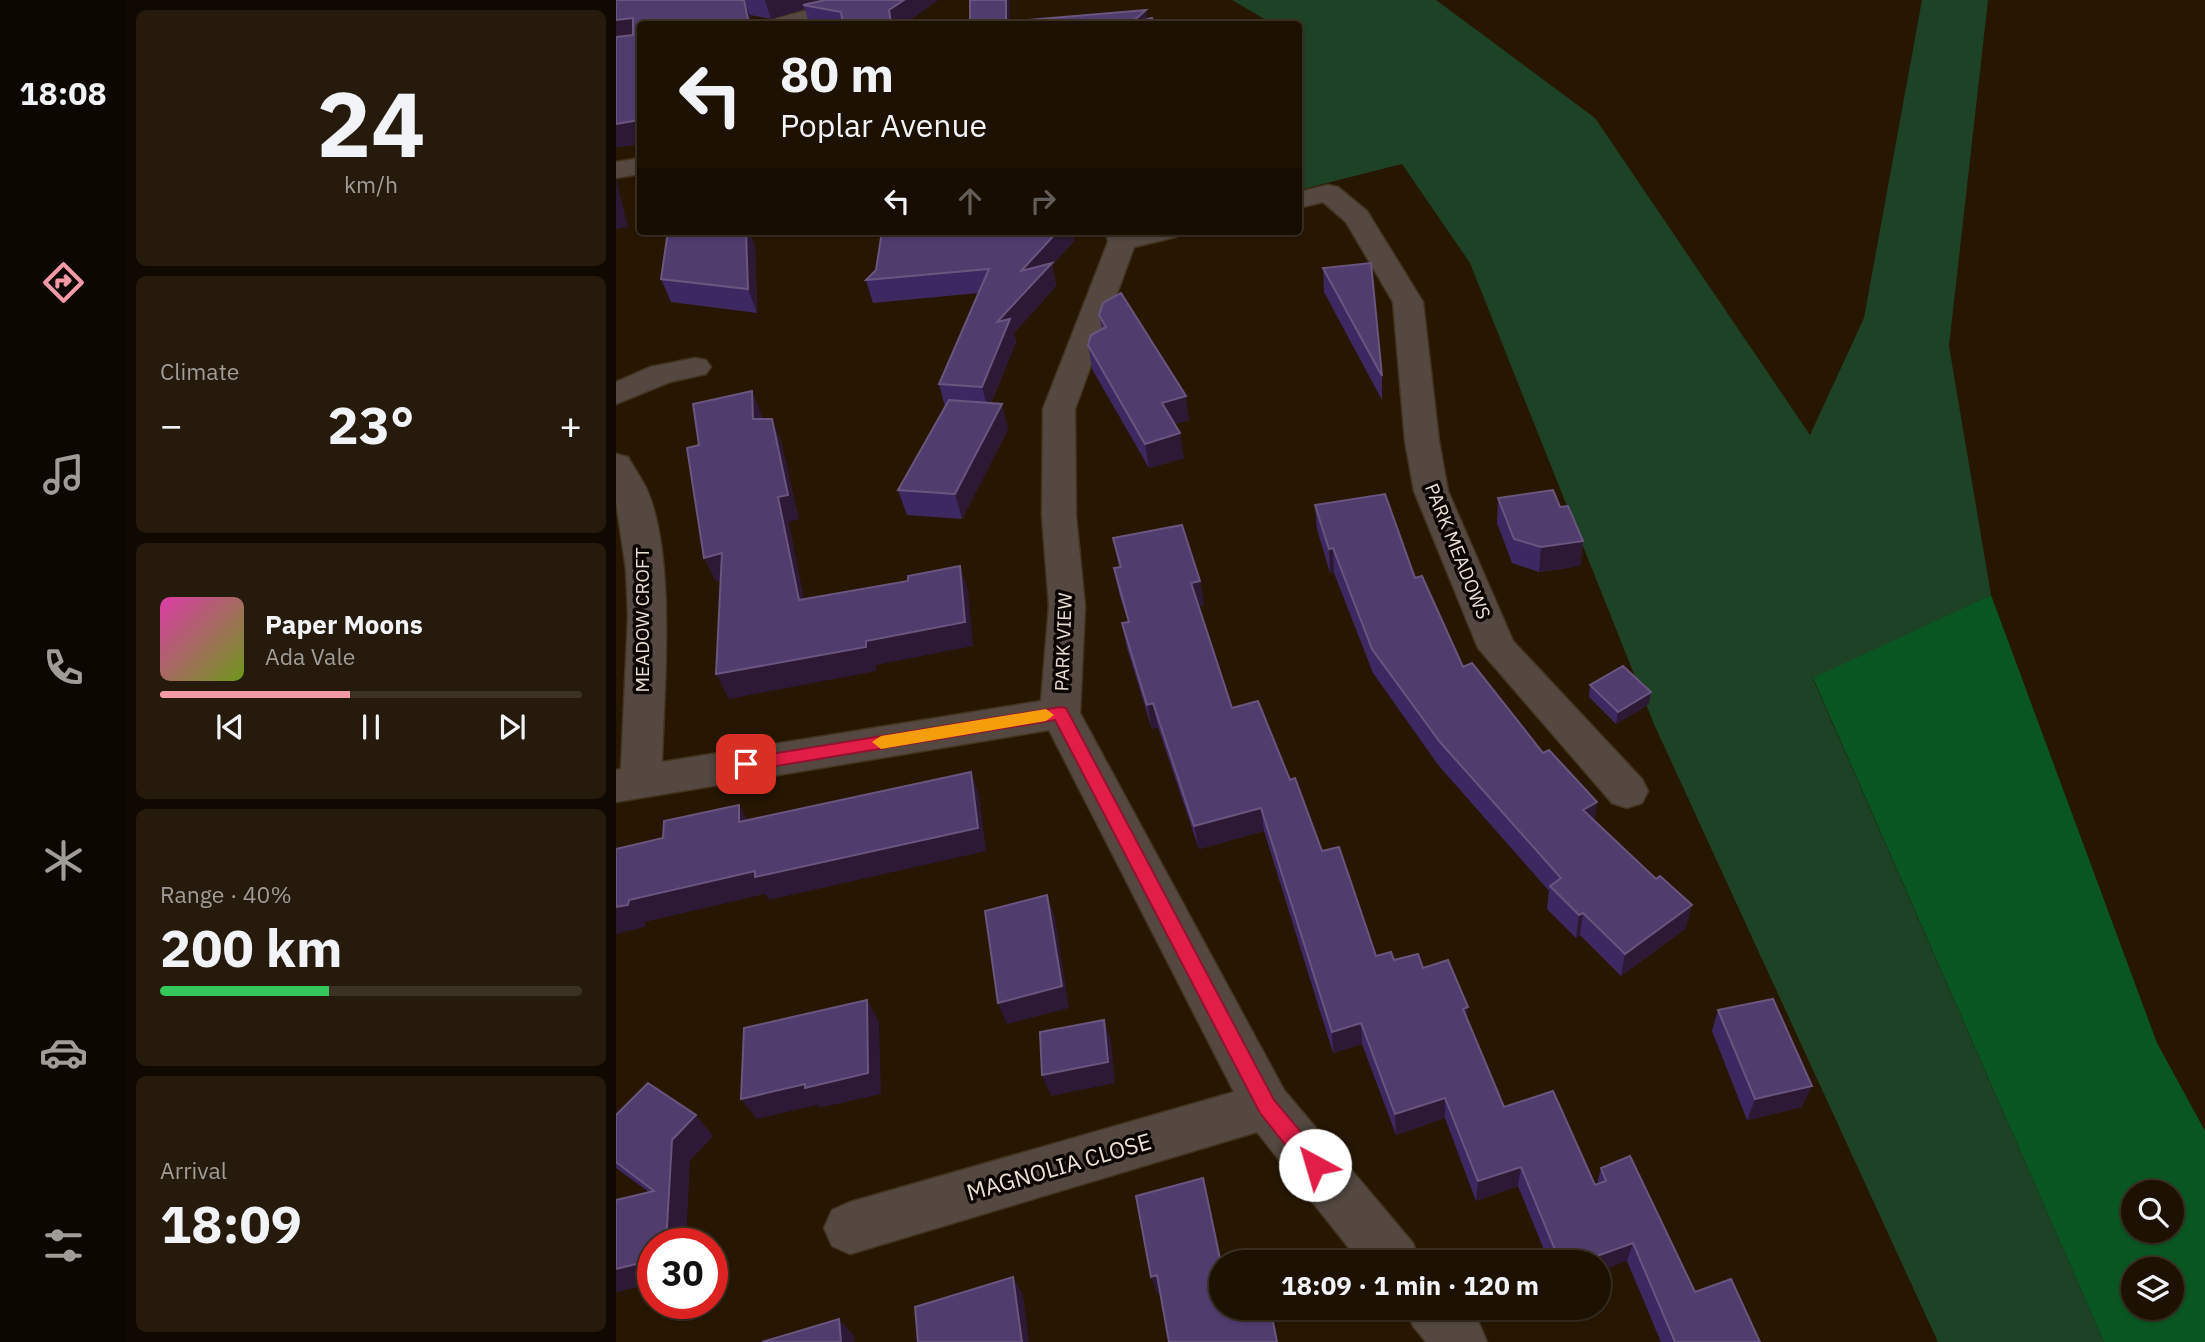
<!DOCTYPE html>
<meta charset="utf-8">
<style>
:root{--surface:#1d1102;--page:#251a0c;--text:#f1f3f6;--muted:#a09d99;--line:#3b3124;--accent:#f49aa6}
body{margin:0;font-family:"IBM Plex Sans",sans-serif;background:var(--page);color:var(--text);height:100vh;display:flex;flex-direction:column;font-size:26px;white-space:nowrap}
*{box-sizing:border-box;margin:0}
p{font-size:23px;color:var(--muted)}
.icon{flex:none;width:38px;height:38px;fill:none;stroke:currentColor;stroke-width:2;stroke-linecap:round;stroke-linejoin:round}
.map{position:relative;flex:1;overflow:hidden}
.sheet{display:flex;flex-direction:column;gap:10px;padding:10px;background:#100901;width:490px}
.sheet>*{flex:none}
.top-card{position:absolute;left:21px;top:21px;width:665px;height:214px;border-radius:7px;box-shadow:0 2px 5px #0004,0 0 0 2px var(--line);background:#1d1102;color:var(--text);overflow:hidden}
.tools{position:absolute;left:1505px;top:1180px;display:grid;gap:14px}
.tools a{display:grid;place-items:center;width:63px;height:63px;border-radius:50%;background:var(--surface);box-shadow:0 2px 5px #0004,0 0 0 2px var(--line);font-size:35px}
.speed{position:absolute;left:21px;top:1228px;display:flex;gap:14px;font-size:35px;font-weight:700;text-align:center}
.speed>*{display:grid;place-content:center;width:91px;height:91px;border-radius:50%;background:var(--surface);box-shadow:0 2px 5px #0004,0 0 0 2px var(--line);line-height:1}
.speed .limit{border:10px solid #d22;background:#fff;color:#111}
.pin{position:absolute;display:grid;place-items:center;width:60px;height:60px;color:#fff;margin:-30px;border-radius:14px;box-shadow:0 4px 10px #0006}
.me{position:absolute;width:77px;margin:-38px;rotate:321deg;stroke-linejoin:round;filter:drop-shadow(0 0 5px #0008)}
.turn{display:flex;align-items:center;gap:24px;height:147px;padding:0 28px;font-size:32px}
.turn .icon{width:91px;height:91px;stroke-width:2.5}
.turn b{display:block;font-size:49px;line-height:60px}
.lanes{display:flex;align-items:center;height:66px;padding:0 28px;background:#0003;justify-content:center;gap:35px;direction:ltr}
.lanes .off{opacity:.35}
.big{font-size:52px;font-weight:700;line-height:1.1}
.sheet .card{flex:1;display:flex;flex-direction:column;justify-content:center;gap:10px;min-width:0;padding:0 24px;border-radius:10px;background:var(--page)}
.sheet .dial{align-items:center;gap:0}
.dial b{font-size:91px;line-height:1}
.song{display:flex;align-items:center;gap:21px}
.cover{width:84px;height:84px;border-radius:10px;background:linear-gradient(135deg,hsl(320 70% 55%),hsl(80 70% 35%))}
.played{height:7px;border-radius:4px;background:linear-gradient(90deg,var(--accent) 45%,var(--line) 45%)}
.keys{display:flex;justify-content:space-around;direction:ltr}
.heat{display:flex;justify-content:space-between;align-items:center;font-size:38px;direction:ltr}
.charge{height:10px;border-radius:5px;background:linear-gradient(90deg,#34c759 40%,var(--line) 0)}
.trip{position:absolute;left:593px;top:1250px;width:402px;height:70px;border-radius:35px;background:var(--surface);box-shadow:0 2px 5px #0004,0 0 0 2px var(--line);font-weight:700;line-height:70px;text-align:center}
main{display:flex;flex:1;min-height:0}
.dock{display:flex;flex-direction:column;width:126px;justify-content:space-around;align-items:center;background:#0c0701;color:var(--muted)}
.dock .icon{width:49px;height:49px}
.dock .active{color:var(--accent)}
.dock b{font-size:32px;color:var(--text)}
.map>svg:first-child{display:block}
.green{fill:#1e4225}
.forest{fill:#0a5622;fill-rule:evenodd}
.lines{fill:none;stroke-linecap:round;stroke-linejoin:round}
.minor-casing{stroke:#42331f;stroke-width:3}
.minor{fill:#544841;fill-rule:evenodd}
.wall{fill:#3e2862}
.shaded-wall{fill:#2d1936}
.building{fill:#513c6e;stroke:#69557e;stroke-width:2}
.route{fill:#e11d48;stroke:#92132f;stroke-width:2}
.slow{fill:#f59e0b}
.labels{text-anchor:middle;stroke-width:7;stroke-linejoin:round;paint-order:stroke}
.street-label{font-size:19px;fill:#ebe0d3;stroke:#0a0501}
.near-street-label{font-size:23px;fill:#ebe0d3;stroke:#0a0501}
</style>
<main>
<nav class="dock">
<b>18:08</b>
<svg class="icon active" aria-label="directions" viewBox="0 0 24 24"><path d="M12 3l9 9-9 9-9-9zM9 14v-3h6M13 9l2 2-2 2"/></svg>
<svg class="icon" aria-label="music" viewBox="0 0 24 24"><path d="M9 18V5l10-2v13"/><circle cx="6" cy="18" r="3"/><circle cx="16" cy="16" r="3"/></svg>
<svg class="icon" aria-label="phone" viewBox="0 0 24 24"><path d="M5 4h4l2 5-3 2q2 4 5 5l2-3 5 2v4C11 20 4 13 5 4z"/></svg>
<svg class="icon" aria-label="climate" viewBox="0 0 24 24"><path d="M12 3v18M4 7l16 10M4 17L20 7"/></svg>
<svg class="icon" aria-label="car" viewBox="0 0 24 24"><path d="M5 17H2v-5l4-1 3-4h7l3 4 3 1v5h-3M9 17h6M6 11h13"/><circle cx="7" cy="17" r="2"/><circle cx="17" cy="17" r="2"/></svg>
<svg class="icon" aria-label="filters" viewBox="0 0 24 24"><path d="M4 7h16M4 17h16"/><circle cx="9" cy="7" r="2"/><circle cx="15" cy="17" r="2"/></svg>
</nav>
<section class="sheet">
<div class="card dial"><b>24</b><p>km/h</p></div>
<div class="card"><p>Climate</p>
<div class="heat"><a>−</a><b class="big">23°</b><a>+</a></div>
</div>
<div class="card">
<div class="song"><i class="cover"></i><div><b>Paper Moons</b><p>Ada Vale</p></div></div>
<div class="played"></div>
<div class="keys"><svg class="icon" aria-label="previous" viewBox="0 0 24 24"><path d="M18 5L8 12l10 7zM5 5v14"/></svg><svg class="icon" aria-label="pause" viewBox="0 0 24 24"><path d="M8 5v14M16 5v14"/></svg><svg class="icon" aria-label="next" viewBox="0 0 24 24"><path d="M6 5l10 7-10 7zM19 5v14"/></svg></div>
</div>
<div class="card"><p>Range · 40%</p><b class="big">200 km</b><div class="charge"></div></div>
<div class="card"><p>Arrival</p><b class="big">18:09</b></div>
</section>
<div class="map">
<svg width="1589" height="1342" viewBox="0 0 1589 1342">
<rect width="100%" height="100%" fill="#271702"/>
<path class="green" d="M 616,0 L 820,0 L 979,118 L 1194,435 L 1248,318 L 1306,0 L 1372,0 L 1333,346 L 1375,595 L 1197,679 L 1488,1342 L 1322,1342 L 1038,724 L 854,263 L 786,164 L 683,190 L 682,24 L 657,24 Z"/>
<path class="forest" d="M 1375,595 L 1541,1043 L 1589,1131 L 1589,1342 L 1488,1342 L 1197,678 ZM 1517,1192 L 1556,1192 L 1556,1230 L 1517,1230 ZM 1517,1269 L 1556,1269 L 1556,1307 L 1517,1307 Z"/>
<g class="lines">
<defs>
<path id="minor" d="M 227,0 L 275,0 L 272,5 L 190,24 L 154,24 L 158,19 Z
M 24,158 L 24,174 L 0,178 L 0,162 Z
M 712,185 L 722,187 L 751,211 L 807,302 L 823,441 L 832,491 L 897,641 L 1026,779 L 1032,791 L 1026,803 L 1011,808 L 996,803 L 862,648 L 798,491 L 789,441 L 777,302 L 730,222 L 707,202 L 682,208 L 682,192 Z
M 490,231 L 564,231 L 560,237 L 518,247 L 459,409 L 460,516 L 469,606 L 464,713 L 668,1090 L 797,1243 L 804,1262 L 744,1262 L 641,1132 L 234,1254 L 216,1246 L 208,1228 L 216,1210 L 234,1202 L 618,1092 L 433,730 L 0,802 L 0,770 L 5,769 L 12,616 L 10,569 L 0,502 L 0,454 L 12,457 C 18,468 26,479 31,490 C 60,557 48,688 46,762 L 425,701 L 433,606 L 426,516 L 427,409 L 492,242 Z
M 79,358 L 90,360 L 95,367 L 90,374 L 54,382 L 0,404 L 0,382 L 34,367 Z
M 789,1307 L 851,1307 L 863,1323 L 871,1342 L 810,1342 L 797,1326 Z"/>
</defs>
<use href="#minor" class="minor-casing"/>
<use href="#minor" class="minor"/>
</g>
<path class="wall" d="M 0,0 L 322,0 L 288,24 L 193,24 L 189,9 L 155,19 L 134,15 L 136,24 L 24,24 L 24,144 L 0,147 Z
M 394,0 L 394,24 L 354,24 L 354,23 Z
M 52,231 L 133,231 L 139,245 L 141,313 L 55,302 L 45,279 Z
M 266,231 L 457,231 L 458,241 L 436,265 L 440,286 L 398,333 L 400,342 L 375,403 L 392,429 L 346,519 L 291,515 L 282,490 L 329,407 L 323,384 L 363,293 L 257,303 L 250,280 L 260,270 Z
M 707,268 L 766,376 L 766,400 L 708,292 Z
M 483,315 L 573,420 L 559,424 L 568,458 L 533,468 L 476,369 L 472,345 L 486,329 Z
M 882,498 L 944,507 L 967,541 L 964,566 L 923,572 L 896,563 L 881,523 Z
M 699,505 L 799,578 L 847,667 L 927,753 L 981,802 L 978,821 L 1070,928 L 1005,976 L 964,935 L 960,938 L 931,909 L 933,891 L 823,766 L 757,673 L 718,573 L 714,573 L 701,529 Z
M 497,538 L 584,581 L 588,605 L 583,607 L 616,708 L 674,780 L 706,851 L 760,956 L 807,968 L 851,1019 L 888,1107 L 979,1185 L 981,1184 L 985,1168 L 1079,1292 L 1144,1342 L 1045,1342 L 1011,1261 L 933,1262 L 902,1186 L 860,1201 L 829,1118 L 780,1135 L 746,1044 L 717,1053 L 648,831 L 583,849 L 542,727 L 536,729 L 511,648 L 506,623 L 512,622 L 503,593 L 498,568 L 503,567 Z
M 974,685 L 1033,704 L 1000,724 L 973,697 Z
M 1102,1010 L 1186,1107 L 1131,1120 L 1096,1031 Z
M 0,1115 L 97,1136 L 74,1160 L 37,1283 L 0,1292 L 0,1200 L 33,1192 L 0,1168 Z"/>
<path class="shaded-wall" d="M 128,0 L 134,15 L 136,24 L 133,24 Z
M 149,0 L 218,0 L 187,5 L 189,9 L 155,19 Z
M 288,0 L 322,0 L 288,24 L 275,24 L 273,10 Z
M 390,0 L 394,0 L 394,24 L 391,24 L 390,20 Z
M 530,10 L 532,24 L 514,24 Z
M 17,18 L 24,36 L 0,42 L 0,20 Z
M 24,120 L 24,144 L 0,147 L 0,124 Z
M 0,179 L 12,227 L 0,229 Z
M 130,231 L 133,231 L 139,245 L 141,313 L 132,289 Z
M 442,231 L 457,231 L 458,241 L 436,265 L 440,286 L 398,333 L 400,342 L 372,410 L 366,387 L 381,322 L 405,271 Z
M 136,391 L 146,415 L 147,443 L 137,419 Z
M 570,396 L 573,420 L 549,427 L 546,403 Z
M 386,404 L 392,429 L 346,519 L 339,494 Z
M 156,419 L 166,444 L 183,519 L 173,522 L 193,625 L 183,600 L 162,497 Z
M 564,433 L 568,458 L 533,468 L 529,444 Z
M 967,541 L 964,566 L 923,572 L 925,547 Z
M 717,548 L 718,573 L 714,573 L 713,549 Z
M 106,553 L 117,577 L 100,582 L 88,558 Z
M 344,566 L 352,590 L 357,646 L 260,665 L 260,671 L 113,699 L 100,674 L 250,641 Z
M 584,581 L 588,605 L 579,607 L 575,583 Z
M 1035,692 L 1033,704 L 1000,724 L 1002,712 Z
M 537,703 L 542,727 L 536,729 L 531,705 Z
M 355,772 L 363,795 L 370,851 L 153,900 L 149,894 L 29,922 L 29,927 L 0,934 L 0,907 L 13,900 Z
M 981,802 L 978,826 L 967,810 Z
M 123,805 L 136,829 L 123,822 Z
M 645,808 L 648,831 L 583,849 L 578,826 Z
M 431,895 L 439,918 L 453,1008 L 391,1024 L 382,1003 Z
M 1076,905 L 1070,928 L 1005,976 L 1009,954 Z
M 967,913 L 964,935 L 960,938 L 963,915 Z
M 251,1000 L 263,1022 L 265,1094 L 203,1108 L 201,1105 L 141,1119 L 125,1099 Z
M 852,1007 L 851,1029 L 847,1009 Z
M 488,1020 L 495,1041 L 499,1083 L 435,1096 L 426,1075 Z
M 745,1023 L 746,1044 L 717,1053 L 716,1032 Z
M 1196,1086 L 1186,1107 L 1131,1120 L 1139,1099 Z
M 829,1098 L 829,1118 L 780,1135 L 779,1114 Z
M 80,1115 L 97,1136 L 74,1160 L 70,1244 L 50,1244 L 56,1140 Z
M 905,1167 L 902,1186 L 860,1201 L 862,1181 Z
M 587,1178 L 606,1263 L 606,1268 Z
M 1017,1243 L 1011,1261 L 984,1271 L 984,1262 L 964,1262 Z
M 37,1260 L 37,1283 L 0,1292 L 0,1269 Z
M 541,1275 L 547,1293 L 541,1294 L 535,1277 Z
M 397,1277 L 407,1295 L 413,1342 L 406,1342 Z
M 223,1319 L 238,1336 L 238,1342 L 225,1342 Z"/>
<path class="building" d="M 0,0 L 128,0 L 133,24 L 24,24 L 24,120 L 0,124 L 0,37 L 17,35 L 17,18 L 0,20 Z
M 209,0 L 288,0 L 273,10 L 275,24 L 227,24 L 225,12 L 187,5 Z
M 354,0 L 390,0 L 390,20 L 354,23 Z
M 530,10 L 514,24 L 399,24 L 400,21 Z
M 536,18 L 540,24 L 514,24 Z
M 52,231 L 130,231 L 132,289 L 45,279 Z
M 266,231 L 298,231 L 299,234 L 302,231 L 442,231 L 405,271 L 436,263 L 381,322 L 394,319 L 366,387 L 323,384 L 373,269 L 250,280 L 260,270 Z
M 755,263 L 766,376 L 707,268 Z
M 505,293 L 570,396 L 546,403 L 564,433 L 529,444 L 472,345 L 475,335 L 490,327 L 483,315 L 487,303 Z
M 136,391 L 137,419 L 156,419 L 172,495 L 162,497 L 183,600 L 292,581 L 292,576 L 344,566 L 349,622 L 250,641 L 250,647 L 100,674 L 106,553 L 88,558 L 71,448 L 83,445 L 77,404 Z
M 333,400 L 386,404 L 339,494 L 282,490 Z
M 937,490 L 944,507 L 952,506 L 967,541 L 925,547 L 898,539 L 882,498 Z
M 769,494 L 799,578 L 806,576 L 847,667 L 856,663 L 927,753 L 933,750 L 981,802 L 967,810 L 1040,879 L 1044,876 L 1076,905 L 1009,954 L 967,913 L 963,915 L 934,886 L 945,878 L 824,742 L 756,649 L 717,548 L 713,549 L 699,505 Z
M 566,525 L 584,581 L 575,583 L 616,708 L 642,701 L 674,780 L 679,778 L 706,851 L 723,847 L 760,956 L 775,952 L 778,960 L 802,954 L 807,968 L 832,960 L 852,1007 L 847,1009 L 888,1107 L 937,1091 L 979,1185 L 990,1181 L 985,1168 L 1014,1156 L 1079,1292 L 1115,1279 L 1144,1342 L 1059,1342 L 1017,1243 L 964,1262 L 944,1262 L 905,1167 L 862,1181 L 829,1098 L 779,1114 L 745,1023 L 716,1032 L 645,808 L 578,826 L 537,703 L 531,705 L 506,623 L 513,622 L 498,568 L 505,567 L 497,538 Z
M 1007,666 L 1035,692 L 1002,712 L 974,685 Z
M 355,772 L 362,828 L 139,877 L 139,871 L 13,900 L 12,905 L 0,907 L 0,849 L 47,838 L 48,821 L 123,805 L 123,822 Z
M 431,895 L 446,986 L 382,1003 L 369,911 Z
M 1157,999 L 1196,1086 L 1139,1099 L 1102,1010 Z
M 251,1000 L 252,1073 L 189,1088 L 189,1084 L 125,1099 L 128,1028 Z
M 488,1020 L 492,1062 L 426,1075 L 424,1032 Z
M 32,1083 L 80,1115 L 56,1140 L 50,1244 L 37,1244 L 37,1260 L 0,1269 L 0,1200 L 38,1191 L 0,1162 L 0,1115 Z
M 587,1178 L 606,1268 L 606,1307 L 654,1307 L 661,1342 L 553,1342 L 541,1275 L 535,1277 L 520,1196 Z
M 397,1277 L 406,1342 L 302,1342 L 299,1307 Z
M 223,1319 L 225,1342 L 146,1342 Z"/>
<path class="route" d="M 444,707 L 450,708 L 658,1100 L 706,1157 L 709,1165 L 706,1172 L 699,1175 L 691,1172 L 644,1113 L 439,720 L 130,771 L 121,764 L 130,758 Z"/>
<path class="slow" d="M 430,709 L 438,715 L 430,721 L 265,749 L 256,742 L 265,736 Z"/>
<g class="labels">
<g class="street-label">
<text transform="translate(842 551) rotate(68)" y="7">PARK MEADOWS</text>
<text transform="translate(26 620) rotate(-90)" y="7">MEADOW CROFT</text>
<text transform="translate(447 642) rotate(-88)" y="7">PARK VIEW</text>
</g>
<g class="near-street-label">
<text transform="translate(443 1167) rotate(-16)" y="8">MAGNOLIA CLOSE</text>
</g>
</g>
</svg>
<div class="tools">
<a><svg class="icon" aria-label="search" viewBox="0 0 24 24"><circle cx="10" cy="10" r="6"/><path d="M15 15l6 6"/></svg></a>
<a><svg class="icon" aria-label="layers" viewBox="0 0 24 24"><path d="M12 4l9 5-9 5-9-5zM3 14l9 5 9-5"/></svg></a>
</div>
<div class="speed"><div class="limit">30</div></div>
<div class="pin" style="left:130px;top:764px;background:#d93025"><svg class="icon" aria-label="arrive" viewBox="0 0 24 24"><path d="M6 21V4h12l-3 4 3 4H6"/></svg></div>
<svg class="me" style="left:699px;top:1165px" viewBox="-20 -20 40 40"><circle r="19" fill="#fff"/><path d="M0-13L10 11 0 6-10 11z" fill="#e11d48"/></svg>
<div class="trip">18:09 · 1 min · 120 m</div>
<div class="top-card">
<div class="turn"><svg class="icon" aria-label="left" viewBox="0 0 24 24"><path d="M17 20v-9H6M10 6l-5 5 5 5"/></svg><div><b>80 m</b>Poplar Avenue</div></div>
<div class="lanes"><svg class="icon" aria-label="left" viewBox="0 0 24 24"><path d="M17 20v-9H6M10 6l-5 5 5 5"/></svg><svg class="icon off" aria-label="ahead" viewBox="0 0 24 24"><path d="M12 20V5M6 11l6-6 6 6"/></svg><svg class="icon off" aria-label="right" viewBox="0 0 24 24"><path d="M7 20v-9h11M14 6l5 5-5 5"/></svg></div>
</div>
</div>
</main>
